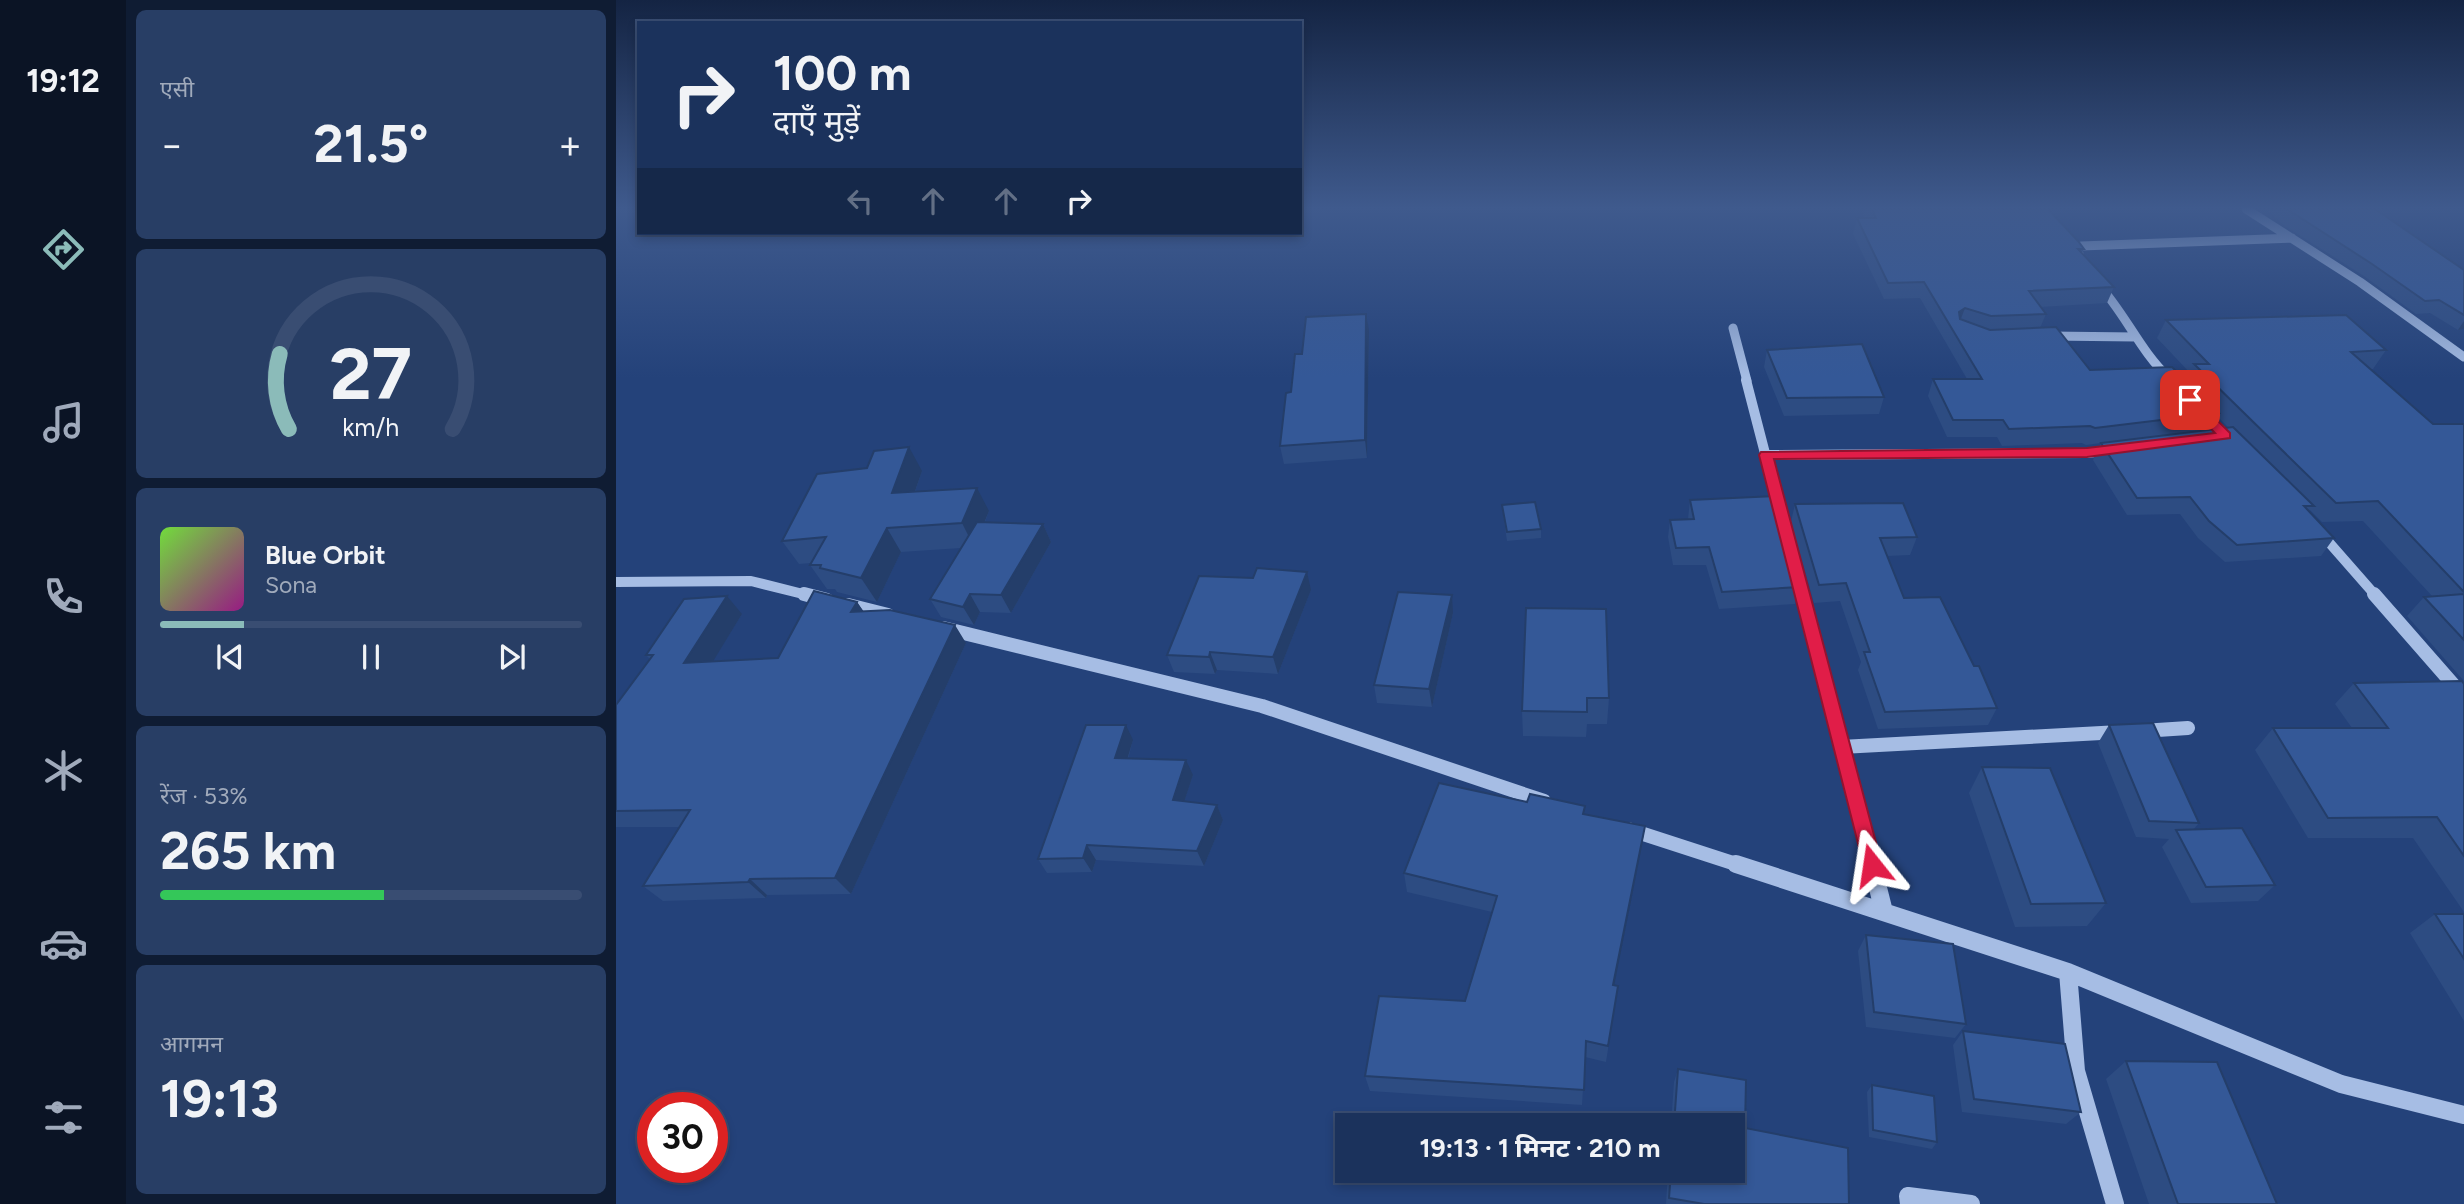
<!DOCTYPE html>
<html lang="hi">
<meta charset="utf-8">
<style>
:root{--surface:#1b325c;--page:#283e65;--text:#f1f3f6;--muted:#a0aabb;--line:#394d72;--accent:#8bbbb9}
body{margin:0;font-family:Figtree,"Noto Sans Devanagari",sans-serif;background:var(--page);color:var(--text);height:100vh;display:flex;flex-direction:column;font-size:26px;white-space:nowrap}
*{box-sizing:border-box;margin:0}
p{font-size:23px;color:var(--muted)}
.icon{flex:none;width:38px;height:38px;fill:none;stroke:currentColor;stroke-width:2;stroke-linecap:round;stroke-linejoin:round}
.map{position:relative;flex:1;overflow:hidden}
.details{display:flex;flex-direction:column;gap:10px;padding:10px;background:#0f1c33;width:490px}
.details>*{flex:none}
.banner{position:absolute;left:21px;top:21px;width:665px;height:214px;border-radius:0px;box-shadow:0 4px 10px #0003,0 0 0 2px var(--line);background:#1b325c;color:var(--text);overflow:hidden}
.speed{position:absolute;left:21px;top:1092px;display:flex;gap:14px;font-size:35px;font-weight:700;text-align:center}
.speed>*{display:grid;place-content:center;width:91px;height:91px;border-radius:50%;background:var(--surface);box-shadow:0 4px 10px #0003,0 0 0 2px var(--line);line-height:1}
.speed .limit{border:10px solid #d22;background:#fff;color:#111}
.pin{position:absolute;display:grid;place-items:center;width:60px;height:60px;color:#fff;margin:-30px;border-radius:14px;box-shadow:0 4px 10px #0006}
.me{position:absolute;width:77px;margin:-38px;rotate:345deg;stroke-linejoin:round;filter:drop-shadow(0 0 5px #0008)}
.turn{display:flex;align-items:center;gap:24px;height:147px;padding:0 21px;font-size:32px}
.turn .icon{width:91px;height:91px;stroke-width:2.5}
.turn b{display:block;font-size:49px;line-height:60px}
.lanes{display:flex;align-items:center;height:66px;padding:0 21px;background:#0003;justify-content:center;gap:35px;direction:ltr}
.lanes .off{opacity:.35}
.big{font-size:52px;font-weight:700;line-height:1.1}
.details .tile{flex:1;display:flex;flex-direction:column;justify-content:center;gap:10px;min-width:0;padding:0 24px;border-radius:10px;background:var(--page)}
.details .dial{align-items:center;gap:0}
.dial svg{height:182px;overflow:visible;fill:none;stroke:var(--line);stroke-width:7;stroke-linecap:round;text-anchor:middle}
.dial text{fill:var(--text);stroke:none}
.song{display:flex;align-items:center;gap:21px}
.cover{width:84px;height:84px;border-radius:10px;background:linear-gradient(135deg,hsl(100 70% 55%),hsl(310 70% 35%))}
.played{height:7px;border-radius:4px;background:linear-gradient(90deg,var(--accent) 20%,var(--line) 20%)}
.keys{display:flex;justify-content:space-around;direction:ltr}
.heat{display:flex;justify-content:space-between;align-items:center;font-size:38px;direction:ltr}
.charge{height:10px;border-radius:5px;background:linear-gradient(90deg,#34c759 53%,var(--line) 0)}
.trip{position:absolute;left:719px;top:1113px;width:410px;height:70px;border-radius:0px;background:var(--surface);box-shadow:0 4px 10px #0003,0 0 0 2px var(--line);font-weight:700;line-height:70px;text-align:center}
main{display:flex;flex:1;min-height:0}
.dock{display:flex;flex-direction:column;width:126px;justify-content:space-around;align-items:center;background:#0b1425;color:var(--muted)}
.dock .icon{width:49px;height:49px}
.dock .on{color:var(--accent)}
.dock b{font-size:32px;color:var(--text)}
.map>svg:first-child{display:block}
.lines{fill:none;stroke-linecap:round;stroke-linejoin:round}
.minor-far3{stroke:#a6bde4;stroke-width:9}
.minor-far2{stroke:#a6bde4;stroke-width:10}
.minor-far1{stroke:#a6bde4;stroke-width:14}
.minor{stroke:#a6bde4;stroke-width:18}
.wall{fill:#2d4c82;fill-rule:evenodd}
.shaded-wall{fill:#243e6a}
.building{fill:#345897;stroke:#243e6a;stroke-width:2}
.route{fill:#e11d48;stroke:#92132f;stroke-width:2}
</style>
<main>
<nav class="dock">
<b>19:12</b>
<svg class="icon on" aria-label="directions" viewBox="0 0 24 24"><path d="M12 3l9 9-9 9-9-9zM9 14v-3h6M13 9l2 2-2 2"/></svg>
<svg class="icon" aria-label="music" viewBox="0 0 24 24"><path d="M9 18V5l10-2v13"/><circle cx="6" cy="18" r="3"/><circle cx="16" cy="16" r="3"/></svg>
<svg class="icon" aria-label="phone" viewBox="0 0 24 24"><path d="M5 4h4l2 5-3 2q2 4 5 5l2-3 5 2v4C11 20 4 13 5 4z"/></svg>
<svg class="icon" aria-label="climate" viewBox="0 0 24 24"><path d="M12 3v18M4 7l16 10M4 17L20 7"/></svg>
<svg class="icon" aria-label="car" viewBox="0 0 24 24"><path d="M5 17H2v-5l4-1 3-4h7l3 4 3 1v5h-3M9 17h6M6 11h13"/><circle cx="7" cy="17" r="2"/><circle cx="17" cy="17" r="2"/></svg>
<svg class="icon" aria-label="filters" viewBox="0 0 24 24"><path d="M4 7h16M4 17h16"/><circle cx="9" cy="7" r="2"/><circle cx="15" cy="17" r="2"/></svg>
</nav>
<section class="details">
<div class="tile"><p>एसी</p>
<div class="heat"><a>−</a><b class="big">21.5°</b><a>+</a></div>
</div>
<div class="tile dial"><svg viewBox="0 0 100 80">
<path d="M14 69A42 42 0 1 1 86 69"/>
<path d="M14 69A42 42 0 0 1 10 36" stroke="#8bbbb9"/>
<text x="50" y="56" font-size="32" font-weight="700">27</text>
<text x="50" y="72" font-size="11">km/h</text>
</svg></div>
<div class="tile">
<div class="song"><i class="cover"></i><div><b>Blue Orbit</b><p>Sona</p></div></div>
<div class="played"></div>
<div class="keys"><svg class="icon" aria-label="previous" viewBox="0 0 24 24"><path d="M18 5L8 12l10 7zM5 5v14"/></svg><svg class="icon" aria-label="pause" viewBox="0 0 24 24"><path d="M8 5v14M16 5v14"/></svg><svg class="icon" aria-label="next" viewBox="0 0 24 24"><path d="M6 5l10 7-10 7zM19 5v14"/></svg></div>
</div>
<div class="tile"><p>रेंज · 53%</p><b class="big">265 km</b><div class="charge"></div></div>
<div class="tile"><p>आगमन</p><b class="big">19:13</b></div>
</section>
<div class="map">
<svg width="1848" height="1204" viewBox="0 0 1848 1204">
<rect width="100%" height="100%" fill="#24427a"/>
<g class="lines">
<path class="minor-far3" d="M 1630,209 L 1744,282 L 1848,357
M 1463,254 L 1459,249 L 1465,246 L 1676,238
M 1482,284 C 1509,313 1524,351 1553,378
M 1117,328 L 1131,381
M 1433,336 L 1520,337"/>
<path class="minor-far2" d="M 1130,380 L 1186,596
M 1585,411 L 1615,440
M 1150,455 L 1471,453 L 1496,450
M 1703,531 L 1760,596
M 0,582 L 135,581 L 195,596"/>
<path class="minor-far1" d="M 188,594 L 211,600
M 1186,594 L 1256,866
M 1758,594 L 1848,697
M 232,605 L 272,615
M 327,628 L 646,706 L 928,801
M 1526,731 L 1572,728
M 1225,747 L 1504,732
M 1012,829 L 1126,866"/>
<path class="minor" d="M 1120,864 L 1452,972 L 1725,1084 L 1848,1115
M 1256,864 L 1268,912
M 1452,972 L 1460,1071 L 1499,1204
M 1293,1204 L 1292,1196 L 1355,1204"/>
</g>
<path class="wall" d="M 1249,209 L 1256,209 L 1468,249 L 1466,253 L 1498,287 L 1491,303 L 1424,307 L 1430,314 L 1424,328 L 1474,370 L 1570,381 L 1574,373 L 1541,338 L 1550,320 L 1770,350 L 1757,369 L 1755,369 L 1817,424 L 1848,424 L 1848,681 L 1791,616 L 1808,597 L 1816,596 L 1747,521 L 1706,522 L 1694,510 L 1693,511 L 1718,538 L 1705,556 L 1609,562 L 1582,538 L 1564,514 L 1511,515 L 1477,460 L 1485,443 L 1470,445 L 1466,443 L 1386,446 L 1381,437 L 1331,437 L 1312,396 L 1317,379 L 1351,379 L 1304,298 L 1268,299 L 1237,234 L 1241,218 L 1248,218 L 1247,216 ZM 1601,416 L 1613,428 L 1593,430 Z
M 1650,209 L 1759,209 L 1848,270 L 1848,329 L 1842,330 L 1814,313 L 1800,314 L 1748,276 L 1669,226 Z
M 753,330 L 751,458 L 668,464 L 664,446 L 675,392 L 686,354 Z
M 1151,350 L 1268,397 L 1263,414 L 1168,416 L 1148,367 Z
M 306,471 L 299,492 L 373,511 L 369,522 L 427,524 L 435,542 L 395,613 L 364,612 L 358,625 L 325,617 L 314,599 L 345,548 L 285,552 L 261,602 L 221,592 L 219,589 L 211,589 L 194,565 L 195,563 L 183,564 L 166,541 Z
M 1074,500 L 1183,587 L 1179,604 L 1103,609 L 1090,565 L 1057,565 L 1052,537 L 1054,520 L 1072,519 Z
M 1179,504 L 1301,537 L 1294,555 L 1271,556 L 1288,598 L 1358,666 L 1381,708 L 1372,725 L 1262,729 L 1242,670 L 1245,662 L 1224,601 L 1198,603 L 1175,522 Z
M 886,505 L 925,529 L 925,538 L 891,541 L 887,514 Z
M 695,590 L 662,674 L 601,670 L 599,674 L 558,672 L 551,655 Z
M 241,602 L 247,611 L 350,643 L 235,894 L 151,895 L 150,898 L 47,901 L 27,886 L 63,827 L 0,827 L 0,705 L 34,659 L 30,655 L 126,614 L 96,662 L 162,658 Z
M 910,608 L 993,698 L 991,724 L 971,724 L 970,737 L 907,736 L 906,711 Z
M 837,613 L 816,707 L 761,703 L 758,685 Z
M 1738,683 L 1848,684 L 1848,912 L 1797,838 L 1692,838 L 1639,750 L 1657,728 L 1736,728 L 1719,704 Z
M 1493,725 L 1583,823 L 1577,830 L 1659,885 L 1642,901 L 1575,903 L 1546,847 L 1553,839 L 1520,837 L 1482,743 Z
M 517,740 L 512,759 L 577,775 L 568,801 L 601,805 L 607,820 L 588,866 L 480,860 L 476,872 L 431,873 L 422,859 Z
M 1366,767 L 1490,903 L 1471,926 L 1399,927 L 1353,793 Z
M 969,814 L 1026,845 L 998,986 L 1002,986 L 990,1062 L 969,1057 L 966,1105 L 754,1091 L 749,1076 L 849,1001 L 876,912 L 791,892 L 788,873 Z
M 1819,914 L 1848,914 L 1848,1021 L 1794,933 Z
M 1250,935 L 1350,1024 L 1339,1038 L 1250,1027 L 1242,951 Z
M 1347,1031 L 1465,1112 L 1450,1124 L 1346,1112 L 1337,1045 Z
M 1510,1061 L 1661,1204 L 1533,1204 L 1490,1079 Z
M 1062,1069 L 1129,1128 L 1233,1204 L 1050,1204 L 1052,1171 L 1116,1171 L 1116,1125 L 1055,1125 L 1058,1082 Z
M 1256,1085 L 1321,1142 L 1316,1149 L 1253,1137 L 1251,1092 Z"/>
<path class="shaded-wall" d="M 1349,308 L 1343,324 L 1343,312 Z
M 750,314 L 753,330 L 751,458 L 749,440 Z
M 1848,321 L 1848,329 L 1842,330 Z
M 293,447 L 306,471 L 290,517 L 276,493 Z
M 361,488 L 373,511 L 358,547 L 346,523 Z
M 427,524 L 435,542 L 395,613 L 385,595 Z
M 271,528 L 285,552 L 261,602 L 245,578 Z
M 691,572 L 695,590 L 662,674 L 657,657 Z
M 354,594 L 364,612 L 358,625 L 347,607 Z
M 836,595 L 837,613 L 816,707 L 813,689 Z
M 111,596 L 126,614 L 85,681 L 68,663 Z
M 241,602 L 253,619 L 235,612 Z
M 339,625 L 350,643 L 235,894 L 219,878 Z
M 594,652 L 601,670 L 599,674 L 593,657 Z
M 510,725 L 517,740 L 507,773 L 499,758 Z
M 570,760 L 577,775 L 564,814 L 557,800 Z
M 601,805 L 607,820 L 588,866 L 581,851 Z
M 1029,826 L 1026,845 L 995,1002 L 997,985 Z
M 471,845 L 480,860 L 476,872 L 467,858 Z
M 134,879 L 151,895 L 150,898 L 132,882 Z"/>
<path class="building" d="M 1256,209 L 1432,209 L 1462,241 L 1468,249 L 1462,249 L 1498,287 L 1413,291 L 1430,314 L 1375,316 L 1349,308 L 1343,312 L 1344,319 L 1374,330 L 1440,327 L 1474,370 L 1556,367 L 1603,413 L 1479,428 L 1474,426 L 1393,429 L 1387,420 L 1337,420 L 1317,379 L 1366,379 L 1308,282 L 1272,283 L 1241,218 L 1260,218 Z
M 1671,209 L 1759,209 L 1848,270 L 1848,315 L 1823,300 L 1809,301 L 1756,264 Z
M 750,314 L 749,440 L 664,446 L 670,393 L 675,392 L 679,354 L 686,354 L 690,317 Z
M 1730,315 L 1770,350 L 1735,352 L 1817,424 L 1848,424 L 1848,592 L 1762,501 L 1720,503 L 1578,364 L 1593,364 L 1550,320 Z
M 1246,344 L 1268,397 L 1171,398 L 1151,350 Z
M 1617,427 L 1698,506 L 1688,506 L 1718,538 L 1621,545 L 1593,521 L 1574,497 L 1521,498 L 1485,443 Z
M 293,447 L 276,493 L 361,488 L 346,523 L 271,528 L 245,578 L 204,568 L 205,565 L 194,565 L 210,537 L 166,541 L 201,474 L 251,468 L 258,451 Z
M 1160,496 L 1183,587 L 1106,592 L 1093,547 L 1060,548 L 1054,520 L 1078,519 L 1074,500 Z
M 919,502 L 925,529 L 891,532 L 886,505 Z
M 1287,503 L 1301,537 L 1264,538 L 1288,598 L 1324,597 L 1358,666 L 1363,666 L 1381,708 L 1269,712 L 1248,652 L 1254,652 L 1230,583 L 1203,585 L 1179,504 Z
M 361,522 L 427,524 L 385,595 L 354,594 L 347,607 L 314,599 Z
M 641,568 L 691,572 L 657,657 L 594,652 L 593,657 L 551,655 L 583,576 L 637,578 Z
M 198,591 L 241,602 L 235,612 L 274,610 L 339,625 L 219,878 L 134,879 L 132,882 L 27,886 L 74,810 L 0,811 L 0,705 L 37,655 L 30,655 L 68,599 L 111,596 L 68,663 L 162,658 Z
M 782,592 L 836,595 L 813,689 L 758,685 Z
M 1848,594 L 1848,640 L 1808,597 Z
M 910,608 L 990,609 L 993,698 L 971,698 L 971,712 L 906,711 Z
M 1846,681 L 1848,684 L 1848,856 L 1821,817 L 1712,818 L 1657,728 L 1772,728 L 1738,683 Z
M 1537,723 L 1583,823 L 1533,821 L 1493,725 Z
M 470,725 L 510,725 L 499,758 L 570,760 L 557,800 L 601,805 L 581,851 L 471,845 L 467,858 L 422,859 Z
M 1366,767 L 1434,768 L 1490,903 L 1415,904 Z
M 823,783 L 911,802 L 914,794 L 969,806 L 967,814 L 1029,826 L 997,985 L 1002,986 L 992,1046 L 970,1041 L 968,1090 L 749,1076 L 763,996 L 849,1001 L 881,896 L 788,873 Z
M 1626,828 L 1659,885 L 1590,887 L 1560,830 Z
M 1819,914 L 1848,914 L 1848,959 Z
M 1250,935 L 1337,944 L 1350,1024 L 1258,1012 Z
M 1347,1031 L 1449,1044 L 1465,1112 L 1358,1099 Z
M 1510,1061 L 1601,1062 L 1661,1204 L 1562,1204 Z
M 1062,1069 L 1130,1080 L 1129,1128 L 1232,1148 L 1233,1204 L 1088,1204 L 1053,1198 L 1055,1171 L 1116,1171 L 1116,1125 L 1058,1125 Z
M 1256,1085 L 1318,1096 L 1321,1142 L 1257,1130 Z"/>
<linearGradient id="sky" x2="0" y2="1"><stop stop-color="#142443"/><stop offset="0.55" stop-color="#3f5a8d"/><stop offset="1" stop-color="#3f5a8d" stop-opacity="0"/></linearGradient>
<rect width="1848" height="378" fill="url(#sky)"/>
<path class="route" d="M 1574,396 L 1578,397 L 1614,433 L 1614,438 L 1471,457 L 1158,459 L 1266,865 L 1263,871 L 1256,874 L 1249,871 L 1143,455 L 1145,452 L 1471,448 L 1599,433 L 1567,400 Z"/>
</svg>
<div class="speed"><div class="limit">30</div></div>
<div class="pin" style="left:1574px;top:400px;background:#d93025"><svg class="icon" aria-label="arrive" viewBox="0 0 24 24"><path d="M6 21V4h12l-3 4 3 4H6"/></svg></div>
<svg class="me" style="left:1256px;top:865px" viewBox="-20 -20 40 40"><path d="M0-17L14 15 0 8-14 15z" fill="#e11d48" stroke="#fff" stroke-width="4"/></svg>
<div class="trip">19:13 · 1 मिनट · 210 m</div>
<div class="banner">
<div class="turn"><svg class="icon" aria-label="right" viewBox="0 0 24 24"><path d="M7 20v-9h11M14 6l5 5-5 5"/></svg><div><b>100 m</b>दाएँ मुड़ें</div></div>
<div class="lanes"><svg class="icon off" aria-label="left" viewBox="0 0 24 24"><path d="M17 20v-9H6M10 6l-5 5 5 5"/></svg><svg class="icon off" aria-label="ahead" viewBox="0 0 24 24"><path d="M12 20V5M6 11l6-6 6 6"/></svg><svg class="icon off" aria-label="ahead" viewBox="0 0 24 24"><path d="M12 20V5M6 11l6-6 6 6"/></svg><svg class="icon" aria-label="right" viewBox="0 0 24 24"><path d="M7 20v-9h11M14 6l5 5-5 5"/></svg></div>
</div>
</div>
</main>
